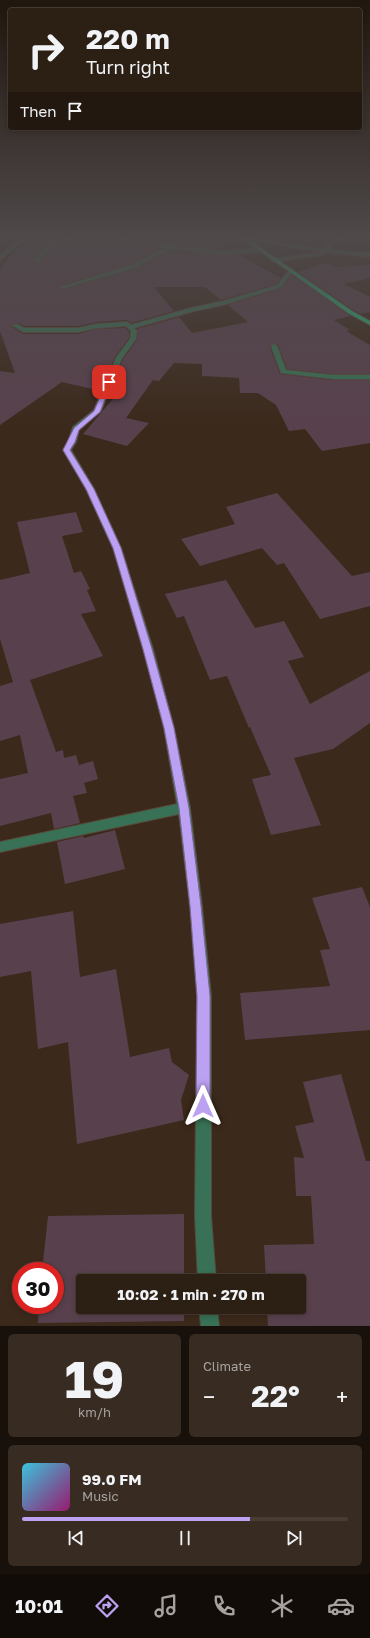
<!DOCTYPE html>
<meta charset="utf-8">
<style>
:root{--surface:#2c1f14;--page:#382c22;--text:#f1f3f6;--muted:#a6a2a0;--line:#483d34;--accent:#bca0f2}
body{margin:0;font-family:"Golos Text",sans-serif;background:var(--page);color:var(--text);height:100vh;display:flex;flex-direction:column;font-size:15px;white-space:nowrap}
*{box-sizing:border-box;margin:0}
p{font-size:13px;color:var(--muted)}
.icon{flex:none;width:22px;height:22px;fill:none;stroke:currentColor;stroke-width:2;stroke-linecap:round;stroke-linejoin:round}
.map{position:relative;height:1326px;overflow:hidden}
.side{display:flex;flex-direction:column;gap:8px;padding:8px;background:#18110b;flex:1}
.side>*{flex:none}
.hud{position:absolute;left:8px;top:8px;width:354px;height:122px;border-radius:4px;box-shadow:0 2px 6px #0003,0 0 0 1px var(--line);background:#2c1f14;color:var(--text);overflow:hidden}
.speed{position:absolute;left:12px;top:1262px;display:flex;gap:8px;font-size:20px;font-weight:700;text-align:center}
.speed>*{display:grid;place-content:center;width:52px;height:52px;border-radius:50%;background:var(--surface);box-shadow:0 2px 6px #0003,0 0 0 1px var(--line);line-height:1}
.speed .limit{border:6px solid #d22;background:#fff;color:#111}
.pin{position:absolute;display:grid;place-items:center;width:34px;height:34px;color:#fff;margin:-17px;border-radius:8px;box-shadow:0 2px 6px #0006}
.me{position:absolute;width:44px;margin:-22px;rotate:0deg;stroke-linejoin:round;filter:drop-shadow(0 0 3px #0008)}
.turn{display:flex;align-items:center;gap:14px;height:84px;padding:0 12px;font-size:18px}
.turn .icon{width:52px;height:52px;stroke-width:2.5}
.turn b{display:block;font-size:28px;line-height:34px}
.then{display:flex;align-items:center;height:38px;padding:0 12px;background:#0003;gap:8px;font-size:15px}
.big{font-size:30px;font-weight:700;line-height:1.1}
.side .widget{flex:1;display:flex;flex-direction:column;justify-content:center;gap:6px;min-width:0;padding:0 14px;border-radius:6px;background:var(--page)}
.side .dial{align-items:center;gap:0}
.dial b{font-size:52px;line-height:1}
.song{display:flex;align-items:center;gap:12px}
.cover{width:48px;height:48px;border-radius:6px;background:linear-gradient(135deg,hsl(190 70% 55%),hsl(320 70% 35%))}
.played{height:4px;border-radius:2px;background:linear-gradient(90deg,var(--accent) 70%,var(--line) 70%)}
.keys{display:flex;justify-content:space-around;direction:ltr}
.heat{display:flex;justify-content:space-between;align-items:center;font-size:22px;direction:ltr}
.side .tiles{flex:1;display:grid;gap:8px;grid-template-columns:1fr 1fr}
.widget:last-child{grid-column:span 2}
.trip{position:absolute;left:76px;top:1274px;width:230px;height:40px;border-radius:4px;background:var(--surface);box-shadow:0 2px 6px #0003,0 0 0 1px var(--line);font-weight:700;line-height:40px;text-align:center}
.tab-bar{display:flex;height:64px;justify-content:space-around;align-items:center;background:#120c08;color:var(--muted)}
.tab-bar .icon{width:28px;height:28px}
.tab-bar .on{color:var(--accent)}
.tab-bar b{font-size:18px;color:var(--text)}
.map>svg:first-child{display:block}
.building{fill:#58414d}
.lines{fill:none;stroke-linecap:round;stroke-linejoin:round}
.minor-casing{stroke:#58473a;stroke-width:2}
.major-casing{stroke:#58473a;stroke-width:2}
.minor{fill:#387155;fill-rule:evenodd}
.major{fill:#24b47a;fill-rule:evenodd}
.route{fill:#bca0f2;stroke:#7a689d}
</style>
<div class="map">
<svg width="370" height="1326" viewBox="0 0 370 1326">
<rect width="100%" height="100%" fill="#3b291b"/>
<path class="building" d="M 32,239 L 63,239 L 45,245 L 32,261 L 38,263 L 51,249 L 74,240 L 74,239 L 118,239 L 121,241 L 161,249 L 129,264 L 61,286 L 60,289 L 61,290 L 134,269 L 172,251 L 223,256 L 238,255 L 281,278 L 276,284 L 221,300 L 205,287 L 154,287 L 174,311 L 131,323 L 127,320 L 97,322 L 78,326 L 24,326 L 18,323 L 12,324 L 11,326 L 23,334 L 78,334 L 97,329 L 125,328 L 129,332 L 129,338 L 115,357 L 101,391 L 62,382 L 0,425 L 0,371 L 15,373 L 0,331 L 0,270 L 11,255 Z
M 129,239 L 208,239 L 227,249 L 223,249 Z
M 326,263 L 336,267 L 370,265 L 370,278 L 344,284 L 370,297 L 370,312 L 361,314 L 353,310 L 298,272 Z
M 292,275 L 351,316 L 334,320 L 350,330 L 346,331 L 370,345 L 370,374 L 333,374 L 287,369 L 278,345 L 273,343 L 270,347 L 280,374 L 333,380 L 370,380 L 370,443 L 322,451 L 305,429 L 289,431 L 276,405 L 258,393 L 240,393 L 239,378 L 202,376 L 202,364 L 174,363 L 159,381 L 153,380 L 126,418 L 149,423 L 127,446 L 83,434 L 117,394 L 110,393 L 123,359 L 137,340 L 138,331 L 137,329 L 179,317 L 192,333 L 248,322 L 228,305 L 281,288 Z
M 277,493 L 352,576 L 370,572 L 370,606 L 320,619 L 284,563 L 277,565 L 262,548 L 200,566 L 181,539 L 235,524 L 226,507 Z
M 76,512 L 83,532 L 62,536 L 74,573 L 81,571 L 90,589 L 87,590 L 96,611 L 81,614 L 103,656 L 30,680 L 56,752 L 63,750 L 64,758 L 76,755 L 79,765 L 93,761 L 98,779 L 84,783 L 87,793 L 73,796 L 80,823 L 54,829 L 51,813 L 0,826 L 0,779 L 28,773 L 20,735 L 0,741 L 0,686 L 13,682 L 0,639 L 0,580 L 30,573 L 17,522 Z
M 226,580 L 255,628 L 284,621 L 304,657 L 288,661 L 310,704 L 370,671 L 370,723 L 333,749 L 294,758 L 321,825 L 271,835 L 252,779 L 271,775 L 250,727 L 249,728 L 227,676 L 210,680 L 184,616 L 177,618 L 165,594 Z
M 115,830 L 125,869 L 65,884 L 57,842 L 83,836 L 84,838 Z
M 362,887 L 370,907 L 370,1030 L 245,1040 L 240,993 L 330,986 L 320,950 L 330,949 L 312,898 Z
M 73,911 L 80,977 L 116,969 L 130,1057 L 169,1048 L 172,1062 L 189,1075 L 181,1100 L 184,1120 L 77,1144 L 68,1042 L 38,1049 L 31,971 L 0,977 L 0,924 Z
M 341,1074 L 366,1161 L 370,1161 L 370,1326 L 268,1326 L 267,1307 L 299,1307 L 299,1281 L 266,1281 L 264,1245 L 314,1244 L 311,1196 L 296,1196 L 294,1157 L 304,1158 L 295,1126 L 314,1122 L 303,1082 Z
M 184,1214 L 184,1281 L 83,1281 L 83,1307 L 184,1307 L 184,1321 L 38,1323 L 39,1305 L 55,1305 L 55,1271 L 42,1271 L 48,1216 Z"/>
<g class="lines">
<defs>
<path id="minor" d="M 20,239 L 25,239 L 0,260 L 0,255 Z
M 67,239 L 73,239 L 50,248 L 38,262 L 33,261 L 46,246 Z
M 119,239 L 223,251 L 260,248 L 263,250 L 260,252 L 223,255 L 172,249 L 134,268 L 61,289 L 61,287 L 130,265 L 166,248 L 121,240 Z
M 245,239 L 255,239 L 325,249 L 330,240 L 343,239 L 334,242 L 330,250 L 370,253 L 370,257 L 325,252 L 323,255 L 274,262 L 272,261 L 272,259 L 322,252 L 247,240 Z
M 291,268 L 294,270 L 281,287 L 227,304 L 194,311 L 134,328 L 137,331 L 136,339 L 122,358 L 101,411 L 79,430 L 76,442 L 71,450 L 94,489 L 121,548 L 153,649 L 174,728 L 190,808 L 202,906 L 211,996 L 211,1216 L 216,1281 L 198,1281 L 195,1216 L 197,996 L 190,906 L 179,814 L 0,852 L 0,842 L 177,804 L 164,728 L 143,649 L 113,548 L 86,489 L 63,450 L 68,442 L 73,427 L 94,410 L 116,358 L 130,339 L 131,331 L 126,326 L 97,328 L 78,332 L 23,332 L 12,325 L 17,324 L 24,328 L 78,328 L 97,324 L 127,322 L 131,325 L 191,308 L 224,301 L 277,285 Z
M 274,344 L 277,346 L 286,370 L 333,375 L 370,375 L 370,379 L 333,379 L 281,373 L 271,346 Z
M 199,1307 L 217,1307 L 219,1326 L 201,1326 Z"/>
<path id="major" d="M 243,239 L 248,239 L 352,311 L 370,321 L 370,325 L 348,313 Z"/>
</defs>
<use href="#minor" class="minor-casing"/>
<use href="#major" class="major-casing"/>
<use href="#minor" class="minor"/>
<use href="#major" class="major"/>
</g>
<linearGradient id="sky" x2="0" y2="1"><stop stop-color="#20170f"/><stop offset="0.56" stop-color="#4f494a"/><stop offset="1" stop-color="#4f494a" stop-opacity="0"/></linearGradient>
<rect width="370" height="424" fill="url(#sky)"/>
<path class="route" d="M 107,381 L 112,382 L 100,412 L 79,430 L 75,442 L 70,450 L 94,489 L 121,548 L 152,649 L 174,728 L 189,808 L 201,906 L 210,996 L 210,1106 L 208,1111 L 203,1113 L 198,1111 L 196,1106 L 197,996 L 190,906 L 179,808 L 164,728 L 143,649 L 113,548 L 86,489 L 63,450 L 74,428 L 94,411 Z"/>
</svg>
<div class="speed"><div class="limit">30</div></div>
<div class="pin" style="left:109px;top:382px;background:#d93025"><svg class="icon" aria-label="arrive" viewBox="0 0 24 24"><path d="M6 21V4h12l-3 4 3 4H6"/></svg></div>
<svg class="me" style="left:203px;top:1106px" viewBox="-20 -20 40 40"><path d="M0-17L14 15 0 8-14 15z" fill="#bca0f2" stroke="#fff" stroke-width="4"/></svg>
<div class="trip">10:02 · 1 min · 270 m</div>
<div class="hud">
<div class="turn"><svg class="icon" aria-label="right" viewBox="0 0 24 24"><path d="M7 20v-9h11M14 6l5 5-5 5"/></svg><div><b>220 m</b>Turn right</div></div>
<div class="then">Then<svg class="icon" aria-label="arrive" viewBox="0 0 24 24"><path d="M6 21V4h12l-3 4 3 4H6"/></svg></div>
</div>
</div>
<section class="side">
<div class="tiles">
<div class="widget dial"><b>19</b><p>km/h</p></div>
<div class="widget"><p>Climate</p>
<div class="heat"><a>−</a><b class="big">22°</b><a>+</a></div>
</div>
<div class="widget">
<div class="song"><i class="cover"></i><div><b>99.0 FM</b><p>Music</p></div></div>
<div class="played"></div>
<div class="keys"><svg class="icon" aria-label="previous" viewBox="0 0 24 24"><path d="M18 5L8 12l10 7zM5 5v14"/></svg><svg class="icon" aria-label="pause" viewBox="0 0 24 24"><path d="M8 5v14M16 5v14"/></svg><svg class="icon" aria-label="next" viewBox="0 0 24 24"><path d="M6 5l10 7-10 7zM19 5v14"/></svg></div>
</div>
</div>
</section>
<nav class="tab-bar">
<b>10:01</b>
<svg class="icon on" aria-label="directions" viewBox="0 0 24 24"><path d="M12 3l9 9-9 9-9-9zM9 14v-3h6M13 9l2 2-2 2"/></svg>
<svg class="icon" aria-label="music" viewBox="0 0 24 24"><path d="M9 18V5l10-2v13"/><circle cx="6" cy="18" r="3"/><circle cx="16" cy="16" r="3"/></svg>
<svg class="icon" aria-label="phone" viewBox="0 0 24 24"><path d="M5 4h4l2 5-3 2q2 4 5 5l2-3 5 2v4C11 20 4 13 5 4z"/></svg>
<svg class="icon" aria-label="climate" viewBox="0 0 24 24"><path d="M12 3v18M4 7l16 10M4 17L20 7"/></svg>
<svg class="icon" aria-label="car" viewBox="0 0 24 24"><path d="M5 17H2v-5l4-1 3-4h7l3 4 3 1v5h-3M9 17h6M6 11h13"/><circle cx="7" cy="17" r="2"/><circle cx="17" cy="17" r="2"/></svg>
</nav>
